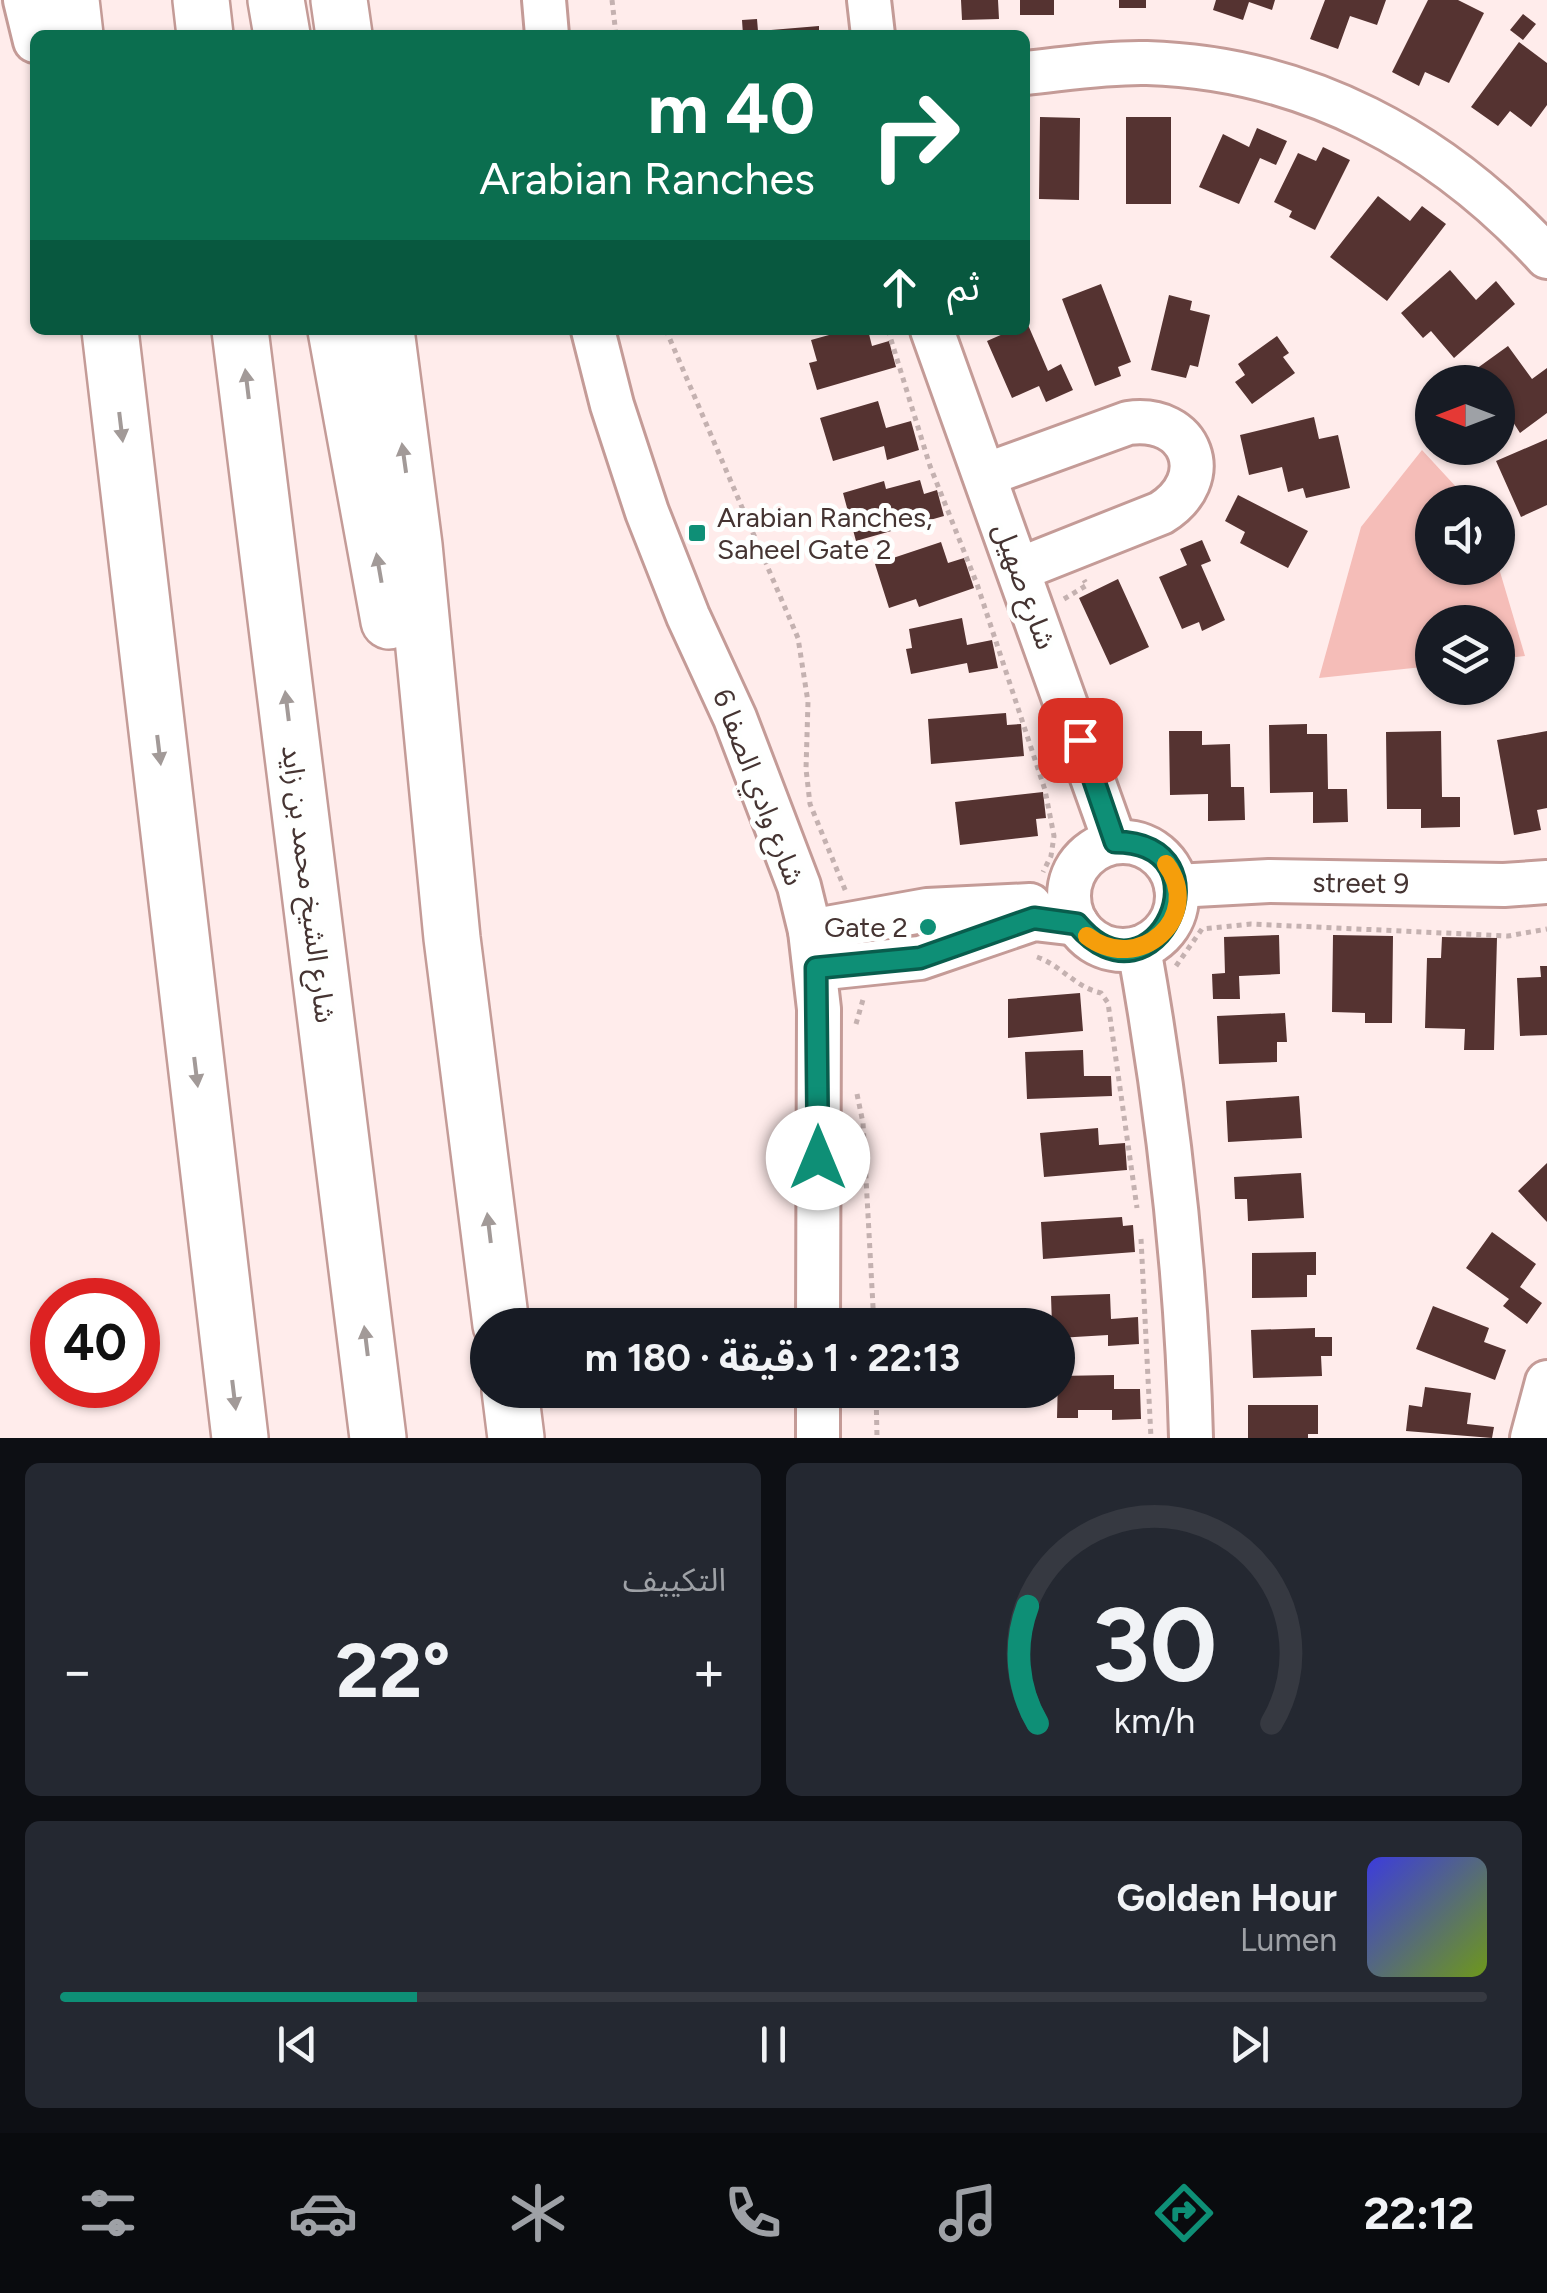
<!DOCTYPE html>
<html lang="ar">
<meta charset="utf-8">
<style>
:root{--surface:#171b24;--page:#242831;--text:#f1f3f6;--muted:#9ea1a6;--line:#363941;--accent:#0e8f76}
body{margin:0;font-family:Figtree,"Noto Sans Arabic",sans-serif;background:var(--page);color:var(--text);direction:rtl;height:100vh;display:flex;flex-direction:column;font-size:38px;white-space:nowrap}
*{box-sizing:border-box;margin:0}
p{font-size:32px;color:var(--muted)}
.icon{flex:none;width:55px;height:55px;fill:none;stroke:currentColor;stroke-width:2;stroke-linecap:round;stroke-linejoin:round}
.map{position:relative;height:1438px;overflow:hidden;direction:ltr}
.drawer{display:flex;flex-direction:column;gap:25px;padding:25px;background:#0d0f14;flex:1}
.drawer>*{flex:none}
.top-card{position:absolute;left:30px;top:30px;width:1000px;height:305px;border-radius:15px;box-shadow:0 2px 8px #0004;direction:rtl;background:#0b6e4f;color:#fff;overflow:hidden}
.needle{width:65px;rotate:270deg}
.buttons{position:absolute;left:1415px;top:365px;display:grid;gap:20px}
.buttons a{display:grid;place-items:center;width:100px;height:100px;border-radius:50%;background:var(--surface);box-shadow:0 2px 8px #0004;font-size:50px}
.speed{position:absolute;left:30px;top:1278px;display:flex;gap:20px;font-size:50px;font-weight:700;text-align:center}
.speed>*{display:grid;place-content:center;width:130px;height:130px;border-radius:50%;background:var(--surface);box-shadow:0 2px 8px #0004;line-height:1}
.speed .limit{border:15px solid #d22;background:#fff;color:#111}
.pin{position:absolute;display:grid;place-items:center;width:85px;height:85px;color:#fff;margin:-42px;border-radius:20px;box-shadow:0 5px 15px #0006}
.me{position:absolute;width:110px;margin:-55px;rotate:0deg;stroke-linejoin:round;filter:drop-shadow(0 0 8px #0008)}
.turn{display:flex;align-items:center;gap:35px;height:210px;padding:0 50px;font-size:45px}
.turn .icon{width:130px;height:130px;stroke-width:2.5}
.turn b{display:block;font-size:70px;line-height:85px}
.then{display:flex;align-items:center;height:95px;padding:0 50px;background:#0003;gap:20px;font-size:38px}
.big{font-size:75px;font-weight:700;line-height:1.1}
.drawer .tile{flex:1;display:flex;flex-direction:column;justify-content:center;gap:15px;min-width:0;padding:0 35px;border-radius:15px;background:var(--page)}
.drawer .dial{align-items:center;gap:0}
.dial svg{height:260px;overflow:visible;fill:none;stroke:var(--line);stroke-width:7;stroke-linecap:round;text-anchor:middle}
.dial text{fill:var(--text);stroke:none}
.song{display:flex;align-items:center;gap:30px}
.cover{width:120px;height:120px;border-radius:15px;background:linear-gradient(135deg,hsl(240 70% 55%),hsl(80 70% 35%))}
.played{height:10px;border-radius:5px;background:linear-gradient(90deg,var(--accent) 25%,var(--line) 25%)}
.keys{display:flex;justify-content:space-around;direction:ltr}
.heat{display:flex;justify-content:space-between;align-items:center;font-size:55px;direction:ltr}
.drawer .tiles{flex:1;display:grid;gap:25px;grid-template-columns:1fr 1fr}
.tile:last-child{grid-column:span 2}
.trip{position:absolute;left:470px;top:1308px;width:605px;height:100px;border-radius:50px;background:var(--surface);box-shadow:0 2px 8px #0004;font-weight:700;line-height:100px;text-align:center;direction:rtl}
.menu{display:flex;height:160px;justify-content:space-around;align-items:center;background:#090b0e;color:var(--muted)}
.menu .icon{width:70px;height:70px}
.menu .on{color:var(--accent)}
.menu b{font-size:45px;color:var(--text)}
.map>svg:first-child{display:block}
.green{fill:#f5bdb8}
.building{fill:#553331}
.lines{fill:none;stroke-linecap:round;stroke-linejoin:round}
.minor-casing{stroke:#c49b97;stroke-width:48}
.highway-casing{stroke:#c49b97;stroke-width:60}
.path{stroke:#c4b1b0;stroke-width:5;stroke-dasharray:5 5;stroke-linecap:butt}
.minor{stroke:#fff;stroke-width:42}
.highway{stroke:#fff;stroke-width:55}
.oneway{fill:#a29a98}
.route-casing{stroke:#095d4d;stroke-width:25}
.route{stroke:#0e8f76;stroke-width:18}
.slow{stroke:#f59e0b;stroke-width:18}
.poi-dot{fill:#0e8f76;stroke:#fefffe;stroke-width:4}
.labels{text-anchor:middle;stroke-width:10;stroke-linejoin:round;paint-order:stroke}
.poi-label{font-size:28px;fill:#453432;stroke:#fefffe;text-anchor:start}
.street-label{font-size:28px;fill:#453432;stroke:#fefffe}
</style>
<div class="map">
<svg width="1547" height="1438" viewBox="0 0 1547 1438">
<rect width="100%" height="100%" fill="#ffeceb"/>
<path class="green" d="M 1422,450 L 1470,502 L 1432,502 L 1432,568 L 1498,568 L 1498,565 L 1525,656 L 1498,659 L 1498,622 L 1432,622 L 1432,666 L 1319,678 L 1361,527 Z"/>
<path class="building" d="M 961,0 L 998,0 L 999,19 L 962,20 Z
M 1020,0 L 1054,0 L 1054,15 L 1020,15 Z
M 1119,0 L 1146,0 L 1146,8 L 1119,8 Z
M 1216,0 L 1275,0 L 1272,10 L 1249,2 L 1243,20 L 1213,10 Z
M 1325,0 L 1386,0 L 1377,25 L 1350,16 L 1338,49 L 1310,39 Z
M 1428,0 L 1458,0 L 1484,13 L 1449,83 L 1425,72 L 1419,86 L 1392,72 Z
M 1523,14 L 1536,24 L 1523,40 L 1510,30 Z
M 757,19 L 758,31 L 819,26 L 819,35 L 743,35 L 742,20 Z
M 1519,42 L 1547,63 L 1547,105 L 1531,127 L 1510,111 L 1498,126 L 1471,107 Z
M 1040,117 L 1080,118 L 1079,200 L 1039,199 Z
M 1126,117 L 1171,117 L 1171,204 L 1126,204 Z
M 1257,128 L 1287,141 L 1276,165 L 1260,158 L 1239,204 L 1199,187 L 1223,134 L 1249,147 Z
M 1323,147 L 1350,160 L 1315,230 L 1289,217 L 1292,211 L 1274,202 L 1298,153 L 1316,161 Z
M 1378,196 L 1410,221 L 1422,206 L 1446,224 L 1387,301 L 1330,257 Z
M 1450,270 L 1476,300 L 1496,281 L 1515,304 L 1454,358 L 1431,331 L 1423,338 L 1401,313 Z
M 1101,284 L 1131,362 L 1118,367 L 1121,376 L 1095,386 L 1062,299 Z
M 1169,295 L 1192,301 L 1190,310 L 1210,315 L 1198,367 L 1190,365 L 1186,378 L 1151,370 Z
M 1025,318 L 1048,371 L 1061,364 L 1073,390 L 1046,402 L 1039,386 L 1012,398 L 987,341 L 1012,330 L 1025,330 Z
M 847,330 L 868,330 L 872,346 L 889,341 L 896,367 L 817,390 L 809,363 L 817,361 L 811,340 Z
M 1277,336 L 1289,353 L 1283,357 L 1295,373 L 1252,404 L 1235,382 L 1245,375 L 1238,364 Z
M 1508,346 L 1532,379 L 1547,368 L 1547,413 L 1520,433 L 1513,422 L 1498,434 L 1498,382 L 1458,382 Z
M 878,401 L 886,428 L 911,421 L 919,450 L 887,460 L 884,446 L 833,461 L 820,418 Z
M 1314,417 L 1319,439 L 1338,435 L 1350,488 L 1306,498 L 1303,488 L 1288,492 L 1282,467 L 1249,475 L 1240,435 Z
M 1547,439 L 1547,505 L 1521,517 L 1496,461 Z
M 920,480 L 924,494 L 937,490 L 944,516 L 856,541 L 843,493 L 884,481 L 886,489 Z
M 1238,495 L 1308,531 L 1288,568 L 1240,543 L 1245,532 L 1225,521 Z
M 1202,540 L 1211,561 L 1201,565 L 1225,620 L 1202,631 L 1199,622 L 1182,629 L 1159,577 L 1187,565 L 1180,549 Z
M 941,542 L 948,563 L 964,558 L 974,588 L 919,607 L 916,599 L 889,608 L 875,564 Z
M 1118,579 L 1149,647 L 1110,665 L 1079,598 Z
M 962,618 L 967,645 L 992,640 L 998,668 L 969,673 L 967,663 L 911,674 L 906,649 L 912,648 L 909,629 Z
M 1006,713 L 1007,725 L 1021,724 L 1024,756 L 931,764 L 928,719 Z
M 1307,724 L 1307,734 L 1327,734 L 1328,789 L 1347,789 L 1348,822 L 1313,823 L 1313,792 L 1270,793 L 1269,725 Z
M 1169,731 L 1202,731 L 1202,745 L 1230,744 L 1231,787 L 1244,787 L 1245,820 L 1208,821 L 1208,794 L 1170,795 Z
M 1441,731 L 1442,797 L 1460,797 L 1460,827 L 1421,828 L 1421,809 L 1387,809 L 1386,732 Z
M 1547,731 L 1547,808 L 1537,810 L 1541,830 L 1514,835 L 1497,740 Z
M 1043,792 L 1046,818 L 1036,819 L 1038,836 L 960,845 L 955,802 Z
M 1279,935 L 1280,974 L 1239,976 L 1240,999 L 1213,999 L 1212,974 L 1225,973 L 1224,937 Z
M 1333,935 L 1393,936 L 1392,1023 L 1365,1023 L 1365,1013 L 1332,1012 Z
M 1442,937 L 1497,938 L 1494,1050 L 1464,1050 L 1465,1029 L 1425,1028 L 1427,958 L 1441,958 Z
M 1540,966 L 1547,966 L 1547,1035 L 1520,1036 L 1517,978 L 1541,977 Z
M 1080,993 L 1083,1031 L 1008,1038 L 1008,999 Z
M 1285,1013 L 1287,1042 L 1277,1042 L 1277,1062 L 1219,1064 L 1217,1016 Z
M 1083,1050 L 1084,1076 L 1111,1076 L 1112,1096 L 1027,1099 L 1025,1052 Z
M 1299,1096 L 1302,1138 L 1228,1142 L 1226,1101 Z
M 1098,1128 L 1099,1145 L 1125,1143 L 1127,1170 L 1044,1177 L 1040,1133 Z
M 1547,1163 L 1547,1222 L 1518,1191 Z
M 1301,1173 L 1304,1218 L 1248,1221 L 1247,1199 L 1235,1199 L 1234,1177 Z
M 1122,1217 L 1123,1226 L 1133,1225 L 1135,1252 L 1043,1259 L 1041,1222 Z
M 1492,1232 L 1536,1264 L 1520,1287 L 1542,1303 L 1527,1324 L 1503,1306 L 1509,1299 L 1466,1268 Z
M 1316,1252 L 1316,1275 L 1307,1275 L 1307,1297 L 1252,1298 L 1252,1253 Z
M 1110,1294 L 1111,1319 L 1138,1317 L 1139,1344 L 1108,1346 L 1108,1335 L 1058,1338 L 1058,1325 L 1052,1325 L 1051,1296 Z
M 1433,1306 L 1489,1328 L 1484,1342 L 1506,1350 L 1495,1380 L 1416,1349 Z
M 1315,1328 L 1315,1337 L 1332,1337 L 1332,1356 L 1321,1356 L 1322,1376 L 1253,1378 L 1251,1330 Z
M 1114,1375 L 1114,1389 L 1140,1389 L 1141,1419 L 1112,1420 L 1112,1410 L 1078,1410 L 1078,1418 L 1057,1418 L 1058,1376 Z
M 1425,1387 L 1471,1393 L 1467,1424 L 1494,1427 L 1492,1438 L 1406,1431 L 1409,1405 L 1422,1407 Z
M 1248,1405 L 1318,1405 L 1318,1434 L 1308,1434 L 1308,1438 L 1248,1438 Z"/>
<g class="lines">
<defs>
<g id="minor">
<path d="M 25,0 L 35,41"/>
<path d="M 544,0 L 547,35"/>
<path d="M 869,0 L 873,35"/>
<path d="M 1025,73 C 1065,69 1107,62 1147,63 C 1306,68 1441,141 1547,257"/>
<path d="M 593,330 L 612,405 L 647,512 L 688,616 L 735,718 L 799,886 L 810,931 L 819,1009 L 818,1325"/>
<path d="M 932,330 L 1115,842"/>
<path d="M 985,475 L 1128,423 C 1192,414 1216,479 1161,513 L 1020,569"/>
<circle cx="1123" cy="896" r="54"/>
<path id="s1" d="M 1176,886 L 1269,881 L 1504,885 L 1547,882"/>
<path d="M 810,931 L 927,910 L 1030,905"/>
<path d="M 1139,948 C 1168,1111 1187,1272 1191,1438"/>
<path d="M 816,969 L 920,958 L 1034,919 L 1077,924"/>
<path d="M 818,1438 L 818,1390"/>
<path d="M 1532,1438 L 1547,1382"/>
</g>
<path id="highway" d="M 71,0 L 75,35
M 201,0 L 205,35
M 276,0 L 282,35
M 339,0 L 344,35
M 110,330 L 240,1438
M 240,330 L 378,1438
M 336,330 L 389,621
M 386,330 L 414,545 L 452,938 L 501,1325
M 510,1390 L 516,1438"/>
</defs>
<use href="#minor" class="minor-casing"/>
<use href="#highway" class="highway-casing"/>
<path class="path" d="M 612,0 L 616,35
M 666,330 L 798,638 L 808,702 L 806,769 L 810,804 L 846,892
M 888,330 L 930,466 L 977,584 L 1045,790 L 1054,836 L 1051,856 L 1043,872
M 1064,599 L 1087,585 L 1084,580
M 1148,833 L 1168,854
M 1037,957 C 1062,966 1075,987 1101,993 L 1108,1003 L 1137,1208
M 1176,966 L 1202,929 L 1251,924 L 1508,936 L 1547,929
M 856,1024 L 864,996
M 857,1094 L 863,1123 L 874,1325
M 1141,1239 L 1151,1438
M 876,1390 L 877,1438"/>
<use href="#minor" class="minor"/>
<use href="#highway" class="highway"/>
</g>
<defs><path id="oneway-solid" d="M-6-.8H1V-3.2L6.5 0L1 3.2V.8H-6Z" transform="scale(2.5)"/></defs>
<g class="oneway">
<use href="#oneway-solid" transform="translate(247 384) rotate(-97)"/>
<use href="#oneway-solid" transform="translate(121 427) rotate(83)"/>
<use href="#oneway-solid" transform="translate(404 458) rotate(-98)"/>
<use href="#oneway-solid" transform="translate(379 568) rotate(-100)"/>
<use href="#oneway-solid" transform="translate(287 706) rotate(-97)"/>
<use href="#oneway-solid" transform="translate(159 750) rotate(83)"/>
<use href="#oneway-solid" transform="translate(196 1072) rotate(83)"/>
<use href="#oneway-solid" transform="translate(489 1228) rotate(-97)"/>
<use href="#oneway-solid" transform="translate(366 1341) rotate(-97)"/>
<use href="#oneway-solid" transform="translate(234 1395) rotate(83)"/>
</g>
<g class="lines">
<defs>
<path id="route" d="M 818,1158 L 816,968 L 920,958 L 1034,918 L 1077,924 C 1155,1016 1233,842 1115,842 L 1080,740"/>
</defs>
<use href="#route" class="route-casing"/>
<use href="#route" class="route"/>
<path class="slow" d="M 1087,936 C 1139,976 1205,916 1166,864"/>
</g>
<g class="poi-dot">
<rect x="687" y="523" width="20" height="20" rx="5"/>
<circle cx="928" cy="927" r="10"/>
</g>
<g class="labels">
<g class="poi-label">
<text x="717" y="527">Arabian Ranches,<tspan x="717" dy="32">Saheel Gate 2</tspan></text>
<text x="908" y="937" text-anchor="end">Gate 2</text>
</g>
<g class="street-label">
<text transform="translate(1025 586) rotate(70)" y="10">شارع صهيل</text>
<text transform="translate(759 787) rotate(69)" y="10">شارع وادي الصفا 6</text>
<text dy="10" stroke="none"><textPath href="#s1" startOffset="185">street 9</textPath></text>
<text transform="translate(309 884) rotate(83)" y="10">شارع الشيخ محمد بن زايد</text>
</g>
</g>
</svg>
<div class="buttons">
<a><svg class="needle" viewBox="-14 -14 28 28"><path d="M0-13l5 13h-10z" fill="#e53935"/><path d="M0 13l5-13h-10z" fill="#9ea1a6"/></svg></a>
<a><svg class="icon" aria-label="sound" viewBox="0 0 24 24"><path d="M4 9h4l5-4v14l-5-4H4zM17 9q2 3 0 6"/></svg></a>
<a><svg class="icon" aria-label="layers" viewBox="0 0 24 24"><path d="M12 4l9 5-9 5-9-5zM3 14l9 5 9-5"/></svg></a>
</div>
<div class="speed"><div class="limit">40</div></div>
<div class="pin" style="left:1080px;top:740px;background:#d93025"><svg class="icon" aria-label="arrive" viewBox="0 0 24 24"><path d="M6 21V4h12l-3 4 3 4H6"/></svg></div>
<svg class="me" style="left:818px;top:1158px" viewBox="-20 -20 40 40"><circle r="19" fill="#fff"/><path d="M0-13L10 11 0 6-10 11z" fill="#0e8f76"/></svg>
<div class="trip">22:13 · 1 دقيقة · 180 m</div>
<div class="top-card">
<div class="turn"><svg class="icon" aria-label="right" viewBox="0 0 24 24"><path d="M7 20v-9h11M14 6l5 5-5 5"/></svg><div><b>40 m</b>Arabian Ranches</div></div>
<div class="then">ثم<svg class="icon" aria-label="ahead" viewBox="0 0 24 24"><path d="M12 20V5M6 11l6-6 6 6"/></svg></div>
</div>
</div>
<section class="drawer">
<div class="tiles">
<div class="tile dial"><svg viewBox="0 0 100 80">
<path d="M14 69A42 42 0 1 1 86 69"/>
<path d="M14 69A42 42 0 0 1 11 33" stroke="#0e8f76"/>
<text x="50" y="56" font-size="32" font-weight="700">30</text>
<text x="50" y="72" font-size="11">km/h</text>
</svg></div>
<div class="tile"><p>التكييف</p>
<div class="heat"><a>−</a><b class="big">22°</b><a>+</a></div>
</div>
<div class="tile">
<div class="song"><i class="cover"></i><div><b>Golden Hour</b><p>Lumen</p></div></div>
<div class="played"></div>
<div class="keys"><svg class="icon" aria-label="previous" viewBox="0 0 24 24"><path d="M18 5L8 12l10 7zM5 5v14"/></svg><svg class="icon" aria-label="pause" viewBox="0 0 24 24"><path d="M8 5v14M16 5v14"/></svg><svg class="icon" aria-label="next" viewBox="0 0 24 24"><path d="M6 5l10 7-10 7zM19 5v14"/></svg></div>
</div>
</div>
</section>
<nav class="menu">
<b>22:12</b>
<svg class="icon on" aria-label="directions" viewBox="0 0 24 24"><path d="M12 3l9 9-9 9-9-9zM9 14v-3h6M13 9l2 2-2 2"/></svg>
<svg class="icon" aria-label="music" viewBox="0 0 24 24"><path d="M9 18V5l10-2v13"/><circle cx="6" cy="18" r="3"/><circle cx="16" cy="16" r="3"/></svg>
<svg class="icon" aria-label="phone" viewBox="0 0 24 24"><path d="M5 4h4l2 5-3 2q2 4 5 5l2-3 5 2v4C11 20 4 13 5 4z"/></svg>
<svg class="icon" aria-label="climate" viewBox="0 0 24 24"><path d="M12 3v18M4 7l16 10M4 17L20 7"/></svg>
<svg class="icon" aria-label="car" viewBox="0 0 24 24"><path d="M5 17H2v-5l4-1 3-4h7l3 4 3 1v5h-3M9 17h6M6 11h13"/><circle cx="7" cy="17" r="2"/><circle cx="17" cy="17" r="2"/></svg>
<svg class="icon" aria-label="filters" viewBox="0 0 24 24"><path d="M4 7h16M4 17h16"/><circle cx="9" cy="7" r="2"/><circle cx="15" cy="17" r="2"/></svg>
</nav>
